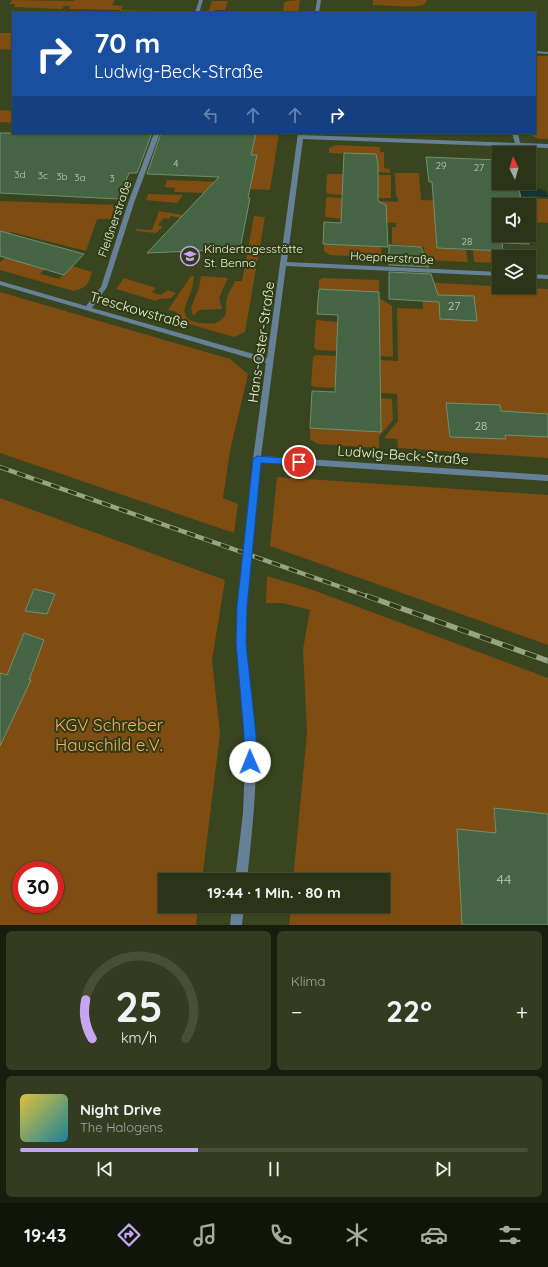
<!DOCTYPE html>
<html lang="de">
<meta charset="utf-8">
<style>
:root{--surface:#2b3417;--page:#333c20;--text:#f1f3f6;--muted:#a6aaa1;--line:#474f36;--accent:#c6a6f0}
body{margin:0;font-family:Quicksand,sans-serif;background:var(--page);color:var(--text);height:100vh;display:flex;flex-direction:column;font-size:15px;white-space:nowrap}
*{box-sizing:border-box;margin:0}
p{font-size:13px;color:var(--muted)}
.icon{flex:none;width:22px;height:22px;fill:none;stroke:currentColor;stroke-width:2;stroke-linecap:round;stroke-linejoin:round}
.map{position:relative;height:925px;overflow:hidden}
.drawer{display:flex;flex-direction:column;gap:6px;padding:6px;background:#181d0d;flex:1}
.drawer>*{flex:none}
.top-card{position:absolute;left:12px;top:12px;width:524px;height:122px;border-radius:0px;box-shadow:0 1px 3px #0004,0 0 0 1px var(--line);background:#1a4fa0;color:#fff;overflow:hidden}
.needle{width:26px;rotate:355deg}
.buttons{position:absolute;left:492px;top:146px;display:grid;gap:8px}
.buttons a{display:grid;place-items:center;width:44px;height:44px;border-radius:0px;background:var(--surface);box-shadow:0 1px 3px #0004,0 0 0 1px var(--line);font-size:20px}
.speed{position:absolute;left:12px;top:861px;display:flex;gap:8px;font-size:20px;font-weight:700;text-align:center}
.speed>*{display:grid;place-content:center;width:52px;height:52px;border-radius:50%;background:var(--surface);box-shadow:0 1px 3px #0004,0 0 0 1px var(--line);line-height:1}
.speed .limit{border:6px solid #d22;background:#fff;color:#111}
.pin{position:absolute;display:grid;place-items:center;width:34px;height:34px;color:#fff;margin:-17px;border:2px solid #fff;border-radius:50%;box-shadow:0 1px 4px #0007}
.me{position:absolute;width:44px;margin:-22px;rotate:359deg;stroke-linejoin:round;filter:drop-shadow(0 0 3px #0008)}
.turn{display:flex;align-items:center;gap:14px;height:84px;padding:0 16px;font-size:18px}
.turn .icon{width:52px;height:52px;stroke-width:2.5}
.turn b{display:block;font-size:28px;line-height:34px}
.lanes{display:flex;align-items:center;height:38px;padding:0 16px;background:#0003;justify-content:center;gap:20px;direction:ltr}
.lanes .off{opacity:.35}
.big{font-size:30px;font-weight:700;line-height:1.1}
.drawer .widget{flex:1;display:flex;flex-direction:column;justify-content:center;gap:6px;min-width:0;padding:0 14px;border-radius:6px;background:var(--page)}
.drawer .dial{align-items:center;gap:0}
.dial svg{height:104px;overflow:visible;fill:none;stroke:var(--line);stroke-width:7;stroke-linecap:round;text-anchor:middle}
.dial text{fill:var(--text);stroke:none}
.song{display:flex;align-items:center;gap:12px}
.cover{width:48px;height:48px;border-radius:6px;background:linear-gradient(135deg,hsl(50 70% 55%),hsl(190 70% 35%))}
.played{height:4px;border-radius:2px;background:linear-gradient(90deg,var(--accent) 35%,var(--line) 35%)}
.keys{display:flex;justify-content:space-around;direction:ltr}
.heat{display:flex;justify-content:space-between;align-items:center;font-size:22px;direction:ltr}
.drawer .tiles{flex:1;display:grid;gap:6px;grid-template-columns:1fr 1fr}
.widget:last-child{grid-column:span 2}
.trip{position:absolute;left:158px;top:873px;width:232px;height:40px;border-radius:0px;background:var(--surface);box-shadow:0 1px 3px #0004,0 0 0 1px var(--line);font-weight:700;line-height:40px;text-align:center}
.tab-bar{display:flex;height:64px;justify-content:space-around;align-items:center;background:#111509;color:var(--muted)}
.tab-bar .icon{width:28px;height:28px}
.tab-bar .selected{color:var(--accent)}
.tab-bar b{font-size:18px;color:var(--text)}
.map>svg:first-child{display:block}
.green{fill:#7f4c11;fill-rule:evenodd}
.water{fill:#143631}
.building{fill:#456444;stroke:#70906f}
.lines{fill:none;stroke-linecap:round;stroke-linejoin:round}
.street{fill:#668197;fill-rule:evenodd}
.rail-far1-casing{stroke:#99a386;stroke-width:4.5}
.rail-casing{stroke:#99a386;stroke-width:5.5}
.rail-far1{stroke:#2f3b14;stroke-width:3;stroke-dasharray:9;stroke-linecap:butt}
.rail{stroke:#2f3b14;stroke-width:4;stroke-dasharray:12;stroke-linecap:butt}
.route{fill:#1a73e8;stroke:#114b97}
.labels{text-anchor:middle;stroke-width:4;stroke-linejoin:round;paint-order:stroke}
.far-number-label{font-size:10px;fill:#c1ceb6}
.far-street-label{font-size:12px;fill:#eaf2dc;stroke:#2f3b14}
.far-poi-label{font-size:12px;fill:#eaf2dc;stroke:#2f3b14;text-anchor:start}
.number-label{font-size:12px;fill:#c1ceb6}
.street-label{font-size:14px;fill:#eaf2dc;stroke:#2f3b14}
.near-number-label{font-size:14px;fill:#c1ceb6}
.near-park-label{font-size:17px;fill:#fbad5f;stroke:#2f3b14}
</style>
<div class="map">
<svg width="548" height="925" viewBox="0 0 548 925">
<rect width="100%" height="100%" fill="#39451f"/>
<path class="green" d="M 12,0 L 73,1 L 74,0 L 115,0 L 112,5 L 123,6 L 121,10 L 189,12 L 119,13 L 120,10 L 69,9 L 70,6 L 64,6 L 62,9 L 14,7 L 15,4 L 9,4 Z
M 300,0 L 298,13 L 283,13 L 284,3 L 287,1 Z
M 373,0 L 427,0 L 425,4 C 416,9 386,5 373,5 Z
M 212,1 L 228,1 L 225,10 L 215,10 L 214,13 L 208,13 Z
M 0,33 L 13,33 L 13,50 L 0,49 Z
M 535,56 L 548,56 L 548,139 L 539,139 L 526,133 L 535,133 Z
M 0,110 L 13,111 L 13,123 L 0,122 Z
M 256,133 L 279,133 L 270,190 L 245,189 L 244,194 L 174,192 L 175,188 L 165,187 L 167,180 L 222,182 L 252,178 L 257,155 L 251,155 Z
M 336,145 L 380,147 L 380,152 L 384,152 L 384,168 L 390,169 L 390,173 L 378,172 L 377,155 L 329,153 L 329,148 Z
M 395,173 L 419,173 L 421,200 L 509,203 L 508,198 L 548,199 L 548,223 L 534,222 L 529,217 L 529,205 L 499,205 L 435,223 L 437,248 L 466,250 L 468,262 L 425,260 L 424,247 L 392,244 L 392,227 L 396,227 L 396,223 L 379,222 L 386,205 L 378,201 L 398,202 L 398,197 L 396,197 Z
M 329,174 L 343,174 L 342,195 L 328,194 L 326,192 L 327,175 Z
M 378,175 L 391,175 L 391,198 L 378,198 Z
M 148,194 L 183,195 L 177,203 L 146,200 Z
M 328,197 L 342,198 L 341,219 L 325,217 L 326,198 Z
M 0,201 L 117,205 L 112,219 L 97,219 L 86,251 L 11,232 L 9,234 L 0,231 Z
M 159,211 L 183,215 L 180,218 L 171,216 L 168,219 L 164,218 L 158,225 L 163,227 L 156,233 L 136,231 L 136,229 L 152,230 Z
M 254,216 L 265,217 L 245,332 L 234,337 L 172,319 L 177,312 L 168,310 L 191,276 L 194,276 C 193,283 192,290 189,297 C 181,313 183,322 203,323 C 211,324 218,324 223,318 C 229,312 224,305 227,298 C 228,292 233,287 235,281 L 242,281 Z
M 379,226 L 387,227 L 387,244 L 381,247 L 382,258 L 330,255 L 324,251 L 324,244 L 379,247 Z
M 473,250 L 503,251 L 504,257 L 499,257 L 499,263 L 474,262 Z
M 10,254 L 49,265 L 40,274 L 59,279 L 72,266 L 92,272 C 88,285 87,287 74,291 L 0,270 L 0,262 Z
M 201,276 L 228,278 L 219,298 L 222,309 L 199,310 L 193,316 L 191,308 L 199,288 Z
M 124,278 L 156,288 L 152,292 L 161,295 L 168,290 L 176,293 L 171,298 L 158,299 L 156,301 L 116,289 Z
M 323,278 L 379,280 L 379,292 L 319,289 L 319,280 Z
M 422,282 L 548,289 L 548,458 L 398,448 L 397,439 L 384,438 L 398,421 L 397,394 L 381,393 L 380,360 L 398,361 L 397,308 L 423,309 Z
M 0,292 L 230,359 L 248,374 L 230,451 L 223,498 L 238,504 L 234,533 L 0,453 Z
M 379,298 L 392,306 L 393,357 L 380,356 Z
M 316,320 L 338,322 L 337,351 L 317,350 L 314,348 Z
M 316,355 L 336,356 L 335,388 L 314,387 L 311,385 L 313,357 Z
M 380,398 L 392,399 L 393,420 L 379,436 L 379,448 L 318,444 L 310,439 L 310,428 L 381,432 Z
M 277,477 L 548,495 L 548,645 L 270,546 Z
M 0,498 L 225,580 L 212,660 L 220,734 L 202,880 L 165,880 L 165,906 L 198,906 L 196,925 L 0,925 ZM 21,870 L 55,870 L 55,904 L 21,904 Z
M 267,576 L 310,589 L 548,678 L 548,925 L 289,925 L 291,906 L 383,906 L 383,880 L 293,880 L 307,733 L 303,649 L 310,610 L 282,603 L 266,603 Z"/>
<path class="water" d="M 512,185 L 527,186 L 547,191 L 548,197 L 514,196 Z"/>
<path class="building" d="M 0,133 L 152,133 L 137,173 L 129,173 L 119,199 L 0,193 Z
M 161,133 L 256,133 L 251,155 L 257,155 L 248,198 L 250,198 L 240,249 L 147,253 L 219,177 L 147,174 Z
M 344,153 L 376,154 L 378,164 L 378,201 L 386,205 L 388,247 L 323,244 L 324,222 L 341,223 Z
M 426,157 L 499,160 L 499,183 L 518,183 L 522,205 L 499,205 L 499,235 L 528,235 L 529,244 L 502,243 L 503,251 L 437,248 L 432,182 L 429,182 Z
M 0,231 L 40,242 L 84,254 L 64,275 L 0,256 Z
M 389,245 L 421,247 L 429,267 L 389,265 Z
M 389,272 L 431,274 L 438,295 L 474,296 L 477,321 L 440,319 L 439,302 L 389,299 Z
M 319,289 L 379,292 L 381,432 L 310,428 L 312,391 L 335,392 L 338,315 L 317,314 Z
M 446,403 L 500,405 L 501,411 L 548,414 L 548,437 L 505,435 L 506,439 L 450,437 Z
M 34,589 L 55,594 L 47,614 L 25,611 Z
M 24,633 L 44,640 L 29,680 L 31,680 L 0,746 L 0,673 L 7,675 Z
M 494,808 L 548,814 L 548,925 L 462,925 L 457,829 L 496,833 Z"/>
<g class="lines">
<path class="street" d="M 199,0 L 203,0 L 199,13 L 195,13 Z
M 317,0 L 321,0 L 319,13 L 315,13 Z
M 535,51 L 548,52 L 548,54 L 535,53 Z
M 154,133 L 160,133 L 134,203 L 107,287 L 92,308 L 267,358 L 298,133 L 304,133 L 303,135 L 515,143 L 512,133 L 518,133 L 520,143 L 548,144 L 548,148 L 303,139 L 287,262 L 499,272 L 499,276 L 286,266 L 261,456 L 548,475 L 548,481 L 261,462 C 255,521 246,581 246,641 C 246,671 253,704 255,735 C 258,783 252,832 247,880 L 235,880 L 243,813 L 245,762 L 245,735 L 236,643 L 237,607 L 253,459 L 266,363 L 0,285 L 0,281 L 86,306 L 101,287 L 128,203 Z
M 529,274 L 548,275 L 548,279 L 529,278 Z
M 232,906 L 244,906 L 242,925 L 230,925 Z"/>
<defs>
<path id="rail-far1" d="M 0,467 L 369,597"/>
<path id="rail" d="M 367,596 L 548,661"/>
</defs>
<use href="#rail-far1" class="rail-far1-casing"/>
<use href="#rail" class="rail-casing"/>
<use href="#rail-far1" class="rail-far1"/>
<use href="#rail" class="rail"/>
</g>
<path class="route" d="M 257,456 L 299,459 L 304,462 L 299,465 L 261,463 L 247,607 L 246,643 L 256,735 L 256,762 L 254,766 L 250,768 L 246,766 L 244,762 L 244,735 L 236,643 L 237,607 L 253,459 Z"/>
<defs>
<symbol id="school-ring" viewBox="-11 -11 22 22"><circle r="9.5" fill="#2f3b14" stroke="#c6a6f0" stroke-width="1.5"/><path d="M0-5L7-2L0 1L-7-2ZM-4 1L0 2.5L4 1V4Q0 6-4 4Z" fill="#c6a6f0"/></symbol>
</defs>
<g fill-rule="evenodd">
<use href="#school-ring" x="179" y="245" width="22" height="22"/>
</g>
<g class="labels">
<g class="far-number-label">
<text x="176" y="167">4</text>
<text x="441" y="169">29</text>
<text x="479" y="171">27</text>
<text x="20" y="178">3d</text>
<text x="43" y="179">3c</text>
<text x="62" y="180">3b</text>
<text x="80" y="181">3a</text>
<text x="112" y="182">3</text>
<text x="467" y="245">28</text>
</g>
<g class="far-street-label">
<text transform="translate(115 219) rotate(-71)" y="4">Fleißnerstraße</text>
<text transform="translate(392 258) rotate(3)" y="4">Hoepnerstraße</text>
</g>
<g class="far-poi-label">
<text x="204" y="253">Kindertagesstätte<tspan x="204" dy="14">St. Benno</tspan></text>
</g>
<g class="number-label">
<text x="454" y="310">27</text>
<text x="481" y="430">28</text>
</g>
<g class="street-label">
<text transform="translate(139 310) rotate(16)" y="5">Tresckowstraße</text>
<text transform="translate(261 342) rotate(-82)" y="5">Hans-Oster-Straße</text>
<text transform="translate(403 455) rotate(4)" y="5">Ludwig-Beck-Straße</text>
</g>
<g class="near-number-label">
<text x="504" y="884">44</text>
</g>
<g class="near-park-label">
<text x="109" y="731">KGV Schreber<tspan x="109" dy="20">Hauschild e.V.</tspan></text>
</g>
</g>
</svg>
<div class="buttons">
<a><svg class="needle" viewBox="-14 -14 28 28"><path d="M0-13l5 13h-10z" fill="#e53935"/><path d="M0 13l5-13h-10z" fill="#a6aaa1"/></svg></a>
<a><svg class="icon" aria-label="sound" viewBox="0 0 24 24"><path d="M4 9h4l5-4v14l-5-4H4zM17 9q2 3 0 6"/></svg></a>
<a><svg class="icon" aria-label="layers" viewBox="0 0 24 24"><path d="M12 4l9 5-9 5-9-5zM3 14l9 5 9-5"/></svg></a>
</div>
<div class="speed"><div class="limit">30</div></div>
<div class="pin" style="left:299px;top:462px;background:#d93025"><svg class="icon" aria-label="arrive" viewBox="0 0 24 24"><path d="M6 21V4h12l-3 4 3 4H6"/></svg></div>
<svg class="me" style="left:250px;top:762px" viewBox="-20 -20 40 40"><circle r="19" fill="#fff"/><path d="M0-13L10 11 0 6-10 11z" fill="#1a73e8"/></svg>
<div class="trip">19:44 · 1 Min. · 80 m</div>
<div class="top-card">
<div class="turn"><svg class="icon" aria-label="right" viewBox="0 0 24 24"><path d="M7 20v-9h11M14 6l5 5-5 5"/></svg><div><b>70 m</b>Ludwig-Beck-Straße</div></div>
<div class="lanes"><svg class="icon off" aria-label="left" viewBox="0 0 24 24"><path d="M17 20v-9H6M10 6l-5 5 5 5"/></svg><svg class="icon off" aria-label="ahead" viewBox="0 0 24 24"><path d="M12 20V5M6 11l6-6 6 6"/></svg><svg class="icon off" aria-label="ahead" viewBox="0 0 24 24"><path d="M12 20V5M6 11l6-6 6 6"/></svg><svg class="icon" aria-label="right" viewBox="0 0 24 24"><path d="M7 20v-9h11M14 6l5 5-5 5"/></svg></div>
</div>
</div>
<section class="drawer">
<div class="tiles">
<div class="widget dial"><svg viewBox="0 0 100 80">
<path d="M14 69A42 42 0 1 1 86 69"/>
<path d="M14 69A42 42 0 0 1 9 39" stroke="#c6a6f0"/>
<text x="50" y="56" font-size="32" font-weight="700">25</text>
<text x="50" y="72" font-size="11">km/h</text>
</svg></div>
<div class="widget"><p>Klima</p>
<div class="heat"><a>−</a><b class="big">22°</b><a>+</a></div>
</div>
<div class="widget">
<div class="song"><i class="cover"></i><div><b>Night Drive</b><p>The Halogens</p></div></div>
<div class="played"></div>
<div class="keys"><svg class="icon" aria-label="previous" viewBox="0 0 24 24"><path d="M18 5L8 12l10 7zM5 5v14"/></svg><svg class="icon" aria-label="pause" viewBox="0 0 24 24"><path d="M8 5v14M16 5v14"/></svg><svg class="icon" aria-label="next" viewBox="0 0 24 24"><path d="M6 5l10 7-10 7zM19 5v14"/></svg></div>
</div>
</div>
</section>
<nav class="tab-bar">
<b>19:43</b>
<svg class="icon selected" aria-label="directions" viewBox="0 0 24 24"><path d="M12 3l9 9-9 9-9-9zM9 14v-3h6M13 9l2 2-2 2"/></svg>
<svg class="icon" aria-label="music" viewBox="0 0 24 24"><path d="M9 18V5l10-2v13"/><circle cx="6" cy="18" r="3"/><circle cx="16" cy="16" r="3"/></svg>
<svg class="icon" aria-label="phone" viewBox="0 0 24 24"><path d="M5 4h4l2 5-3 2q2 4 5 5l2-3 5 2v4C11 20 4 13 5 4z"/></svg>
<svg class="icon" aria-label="climate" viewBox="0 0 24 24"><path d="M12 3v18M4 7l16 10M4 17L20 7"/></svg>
<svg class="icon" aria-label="car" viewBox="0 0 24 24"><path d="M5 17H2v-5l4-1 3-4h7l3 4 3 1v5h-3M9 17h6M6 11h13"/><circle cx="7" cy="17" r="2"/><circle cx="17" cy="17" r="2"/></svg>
<svg class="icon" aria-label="filters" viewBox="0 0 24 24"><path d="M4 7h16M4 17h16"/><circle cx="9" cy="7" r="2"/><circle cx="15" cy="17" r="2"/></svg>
</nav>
